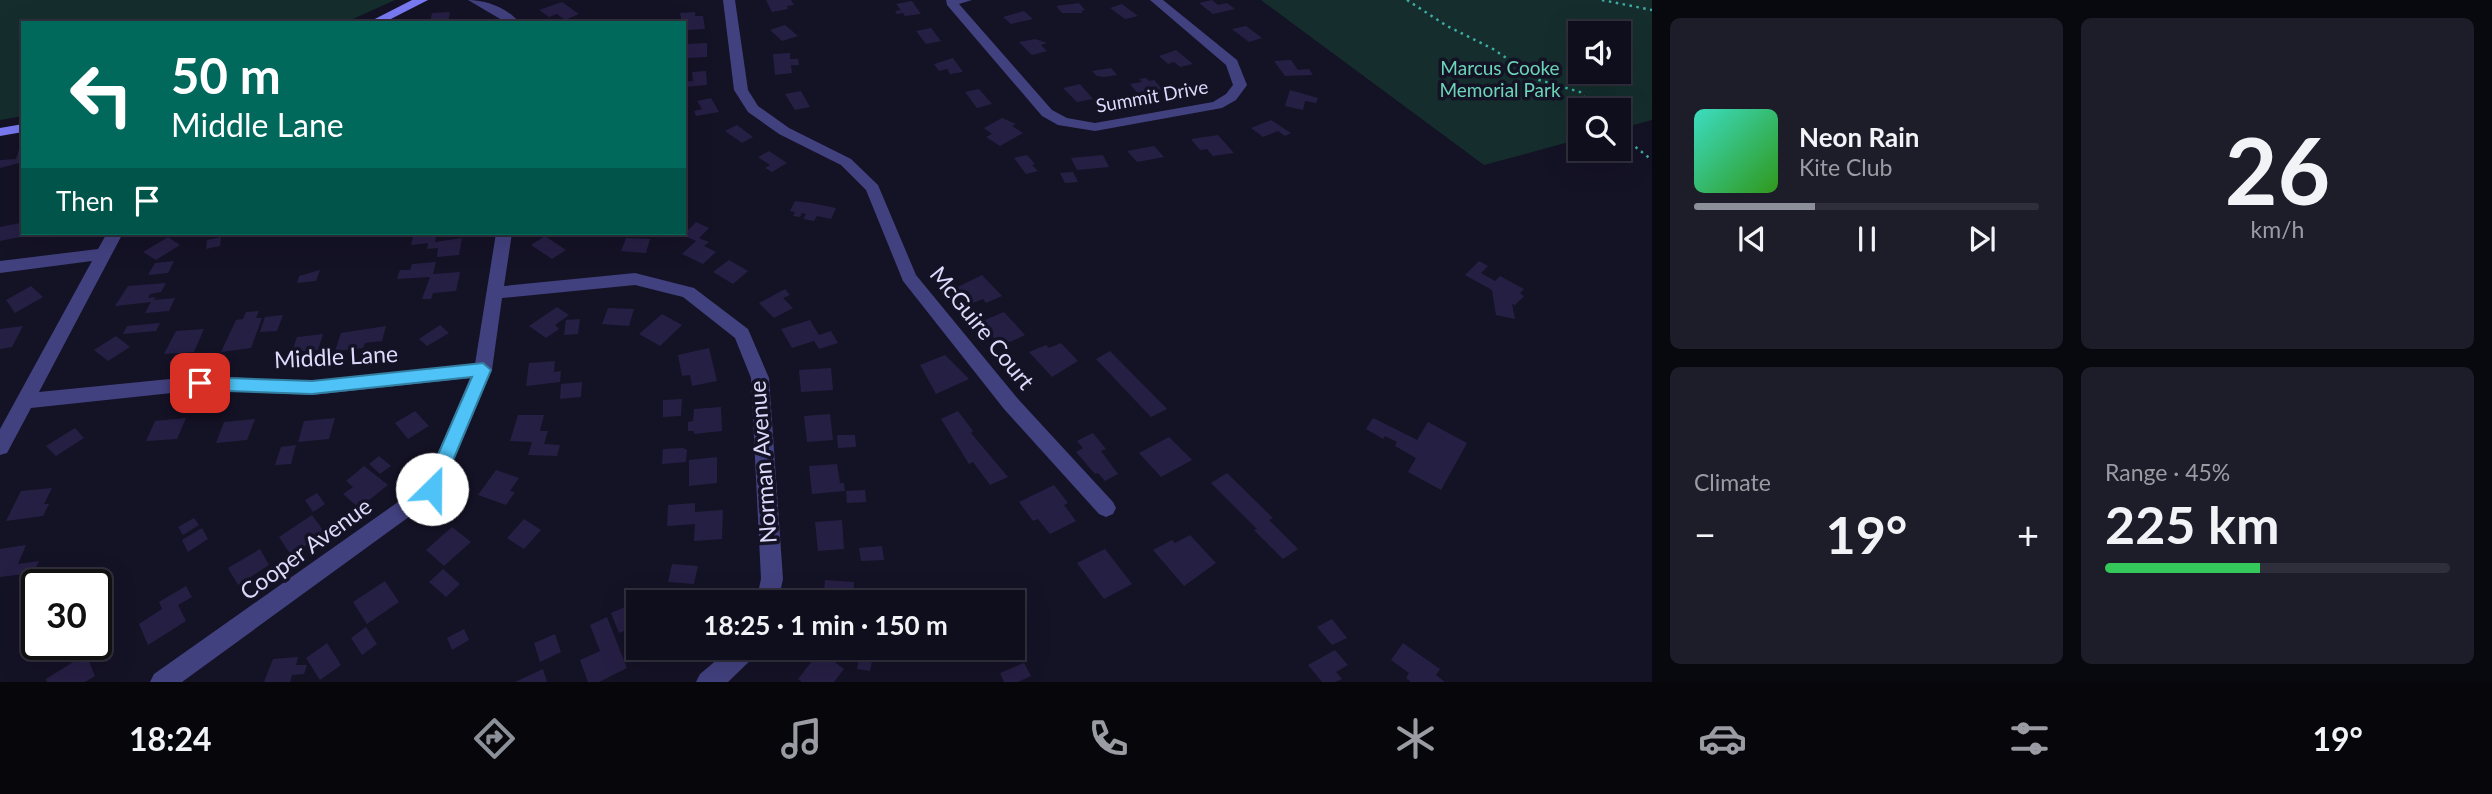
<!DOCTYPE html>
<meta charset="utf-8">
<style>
:root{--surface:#0f0e1c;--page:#1d1c29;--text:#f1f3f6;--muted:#9b9ca3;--line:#2f2e3b;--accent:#8c9099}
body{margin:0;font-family:Lato,sans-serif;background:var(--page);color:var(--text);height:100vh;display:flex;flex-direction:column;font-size:26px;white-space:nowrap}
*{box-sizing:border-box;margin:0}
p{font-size:23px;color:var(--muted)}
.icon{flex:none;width:38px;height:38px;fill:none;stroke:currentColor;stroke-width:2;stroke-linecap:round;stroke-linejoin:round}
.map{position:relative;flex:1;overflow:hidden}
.details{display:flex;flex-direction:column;gap:18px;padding:18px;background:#08080f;width:840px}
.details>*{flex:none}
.banner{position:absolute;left:21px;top:21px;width:665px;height:214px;border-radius:0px;box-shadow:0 7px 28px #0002,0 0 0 2px var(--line);background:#00695c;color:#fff;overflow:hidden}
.tools{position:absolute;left:1568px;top:21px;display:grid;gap:14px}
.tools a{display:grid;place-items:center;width:63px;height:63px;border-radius:0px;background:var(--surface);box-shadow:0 7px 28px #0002,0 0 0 2px var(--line);font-size:35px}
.speed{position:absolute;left:21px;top:569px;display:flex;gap:14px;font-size:35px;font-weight:700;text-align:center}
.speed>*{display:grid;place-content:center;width:91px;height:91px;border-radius:50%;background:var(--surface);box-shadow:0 7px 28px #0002,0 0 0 2px var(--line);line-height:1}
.speed .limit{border:4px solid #111;border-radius:10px;background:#fff;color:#111}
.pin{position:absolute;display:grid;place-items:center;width:60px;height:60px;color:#fff;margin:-30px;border-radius:14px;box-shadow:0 4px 10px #0006}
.me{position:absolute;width:77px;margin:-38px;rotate:23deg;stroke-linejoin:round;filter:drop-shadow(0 0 5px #0008)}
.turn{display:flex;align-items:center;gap:24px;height:147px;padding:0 35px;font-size:32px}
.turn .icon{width:91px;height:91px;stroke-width:2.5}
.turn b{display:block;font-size:49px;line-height:60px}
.then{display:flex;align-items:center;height:66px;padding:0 35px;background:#0003;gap:14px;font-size:26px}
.big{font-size:52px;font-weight:700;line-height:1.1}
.details .tile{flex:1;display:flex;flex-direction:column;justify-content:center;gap:10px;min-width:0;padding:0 24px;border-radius:10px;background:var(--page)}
.details .dial{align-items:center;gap:0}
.dial b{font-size:91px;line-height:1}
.song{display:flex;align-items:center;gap:21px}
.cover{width:84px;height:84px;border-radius:10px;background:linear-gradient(135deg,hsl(170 70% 55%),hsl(110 70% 35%))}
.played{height:7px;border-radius:4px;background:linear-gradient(90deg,var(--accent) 35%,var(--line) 35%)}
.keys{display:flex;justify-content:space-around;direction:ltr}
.heat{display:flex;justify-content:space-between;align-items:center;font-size:38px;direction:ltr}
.charge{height:10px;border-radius:5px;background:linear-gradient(90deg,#34c759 45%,var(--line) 0)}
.details .tiles{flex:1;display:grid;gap:18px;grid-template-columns:repeat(2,1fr)}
.trip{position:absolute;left:626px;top:590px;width:399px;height:70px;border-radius:0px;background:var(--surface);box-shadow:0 7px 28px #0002,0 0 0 2px var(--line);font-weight:700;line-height:70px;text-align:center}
.tabs{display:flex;height:112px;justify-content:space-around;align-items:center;background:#06060b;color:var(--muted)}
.tabs .icon{width:49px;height:49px}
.tabs .on{color:var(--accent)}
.tabs b{font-size:32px;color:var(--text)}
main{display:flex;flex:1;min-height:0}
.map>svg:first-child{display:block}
.green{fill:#152e2d;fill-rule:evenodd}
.building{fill:#261f44}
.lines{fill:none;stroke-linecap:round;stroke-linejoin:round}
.path{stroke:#3cada2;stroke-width:2.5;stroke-dasharray:2.5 4.5;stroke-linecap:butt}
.street{fill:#42417f;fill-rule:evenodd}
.secondary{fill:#797af2;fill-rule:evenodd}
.route{fill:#4fc3f7;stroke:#337fa1;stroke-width:2}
.labels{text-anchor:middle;stroke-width:7;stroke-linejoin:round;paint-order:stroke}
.far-park-label{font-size:19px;fill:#6cd5b7;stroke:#141225}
.far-street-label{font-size:19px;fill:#dcd9fb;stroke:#141225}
.street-label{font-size:23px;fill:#dcd9fb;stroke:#141225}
</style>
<main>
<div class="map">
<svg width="1652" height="682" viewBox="0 0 1652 682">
<rect width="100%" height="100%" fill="#141225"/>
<path class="green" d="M 0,0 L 395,0 L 344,23 L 23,23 L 23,116 L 0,120 Z
M 1261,0 L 1652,0 L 1652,120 L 1619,129 L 1619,110 L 1580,110 L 1580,139 L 1484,165 ZM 1580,33 L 1619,33 L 1619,72 L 1580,72 Z"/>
<path class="building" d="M 766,0 L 791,0 L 794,5 L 787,6 L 788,9 L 772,12 Z
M 1212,0 L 1218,5 L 1227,3 L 1235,9 L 1213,14 L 1199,3 Z
M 912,1 L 921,14 L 905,16 L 903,13 L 897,14 L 895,11 L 901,10 L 896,4 Z
M 562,2 L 579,14 L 565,20 L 557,14 L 549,17 L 539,10 Z
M 1079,3 L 1085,10 L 1081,11 L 1083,13 L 1062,13 L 1056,6 Z
M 1122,4 L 1138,16 L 1125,19 L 1110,8 Z
M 1024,11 L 1033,19 L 1011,24 L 1003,17 Z
M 450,12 L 448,22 L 430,23 L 432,13 Z
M 695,12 L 695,16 L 703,16 L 705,29 L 688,30 L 687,23 L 682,23 L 680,13 Z
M 785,25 L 798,36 L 782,41 L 770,30 Z
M 1246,26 L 1262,38 L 1249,42 L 1232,29 Z
M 931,28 L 941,41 L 926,44 L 916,31 Z
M 1035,39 L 1047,43 L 1041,45 L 1047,51 L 1032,55 L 1019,42 Z
M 707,43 L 707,57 L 688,58 L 688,44 Z
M 1176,50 L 1193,64 L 1180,67 L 1174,62 L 1168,64 L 1159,56 Z
M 790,53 L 790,59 L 798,59 L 799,65 L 791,65 L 792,73 L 775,75 L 773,54 Z
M 953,58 L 963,72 L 950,74 L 947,69 L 939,71 L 934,64 Z
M 1291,60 L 1298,70 L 1309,69 L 1313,75 L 1285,76 L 1274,61 Z
M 1111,68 L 1117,75 L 1104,77 L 1097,76 L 1092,71 Z
M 706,71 L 707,85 L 685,87 L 685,82 L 693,81 L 692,72 Z
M 1146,78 L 1149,81 L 1154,80 L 1163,90 L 1138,94 L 1130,84 L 1142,82 L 1139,79 Z
M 1080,84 L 1093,99 L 1077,102 L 1063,88 Z
M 979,89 L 992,104 L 977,108 L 965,92 Z
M 1290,90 L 1318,98 L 1316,103 L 1305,101 L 1303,110 L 1285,106 Z
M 801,91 L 810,107 L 795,110 L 785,94 Z
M 711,98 L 719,112 L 696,116 L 694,111 L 702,109 L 697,101 Z
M 1002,118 L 1016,124 L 1012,126 L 1023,133 L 1000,146 L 986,137 L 992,134 L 984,128 Z
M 1271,120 L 1291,133 L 1285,136 L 1278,131 L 1263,137 L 1251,128 Z
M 737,125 L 753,137 L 742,143 L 725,131 Z
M 1218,135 L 1234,153 L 1213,156 L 1207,149 L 1200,150 L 1191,139 Z
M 1154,146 L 1164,157 L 1137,162 L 1127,151 Z
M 23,148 L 23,162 L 0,168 L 0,160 L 16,159 L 19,149 Z
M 769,151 L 787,163 L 772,172 L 765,168 L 770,165 L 758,157 Z
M 1027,155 L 1035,164 L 1032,165 L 1038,171 L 1026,174 L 1014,158 Z
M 1103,155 L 1109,167 L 1077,170 L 1071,158 Z
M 1073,172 L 1078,182 L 1065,183 L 1060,173 Z
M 795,201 L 811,203 L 836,208 L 831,219 L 817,216 L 814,221 L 803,219 L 806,214 L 802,213 L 800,217 L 793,216 L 795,212 L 790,211 Z
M 696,222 L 709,228 L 699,238 L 709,242 L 704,246 L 716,252 L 703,264 L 682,254 L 696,241 L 683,235 Z
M 20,223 L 19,225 L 23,225 L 20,237 L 0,241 L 0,227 Z
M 414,233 L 437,233 L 435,242 L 462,238 L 459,255 L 437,257 L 438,248 L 427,249 L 428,243 L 411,245 Z
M 545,236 L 566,250 L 552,259 L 531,245 Z
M 168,237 L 180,245 L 156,260 L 143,252 Z
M 221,237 L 220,246 L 206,249 L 207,240 Z
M 626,238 L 650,239 L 646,253 L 621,251 Z
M 729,260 L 748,271 L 733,284 L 713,272 Z
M 174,261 L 168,273 L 148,275 L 155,263 Z
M 1479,261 L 1488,266 L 1481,273 L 1495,281 L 1500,276 L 1524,289 L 1520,293 L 1524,296 L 1515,305 L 1512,304 L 1515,319 L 1496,315 L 1492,290 L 1465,275 Z
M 436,262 L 433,274 L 460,272 L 456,291 L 433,293 L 431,299 L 422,299 L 430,277 L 397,279 L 400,270 L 410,270 L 412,264 Z
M 320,270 L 316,281 L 297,283 L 299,276 Z
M 982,275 L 1002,296 L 986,303 L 983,299 L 968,305 L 954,289 Z
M 166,283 L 161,292 L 150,294 L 148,298 L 156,297 L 154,300 L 175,298 L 169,311 L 145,313 L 151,302 L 115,306 L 128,286 Z
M 31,286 L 43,297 L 15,313 L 6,300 Z
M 785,289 L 790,295 L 783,298 L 793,308 L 774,318 L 759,303 Z
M 557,307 L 569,315 L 555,325 L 559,329 L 546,338 L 529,326 Z
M 608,308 L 634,309 L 629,326 L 602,324 Z
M 259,311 L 256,318 L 262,318 L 251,348 L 221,352 L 236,320 L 243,319 L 246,312 Z
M 1004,312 L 1025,335 L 1001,346 L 980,322 Z
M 662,314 L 682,325 L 660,346 L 639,334 Z
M 283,315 L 277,331 L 260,332 L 265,317 Z
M 580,319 L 578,334 L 564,335 L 566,320 Z
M 810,320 L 819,335 L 831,331 L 838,343 L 819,349 L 814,341 L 792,348 L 781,329 Z
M 160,323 L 156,331 L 123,334 L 127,326 Z
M 440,325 L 449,333 L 427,346 L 419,339 Z
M 23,326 L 12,347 L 0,349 L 0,329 Z
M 386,326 L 382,341 L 365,343 L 363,348 L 335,351 L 341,333 Z
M 204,329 L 194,352 L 164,354 L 176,331 Z
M 323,334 L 318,350 L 292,352 L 297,337 Z
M 116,336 L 130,347 L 108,361 L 94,350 Z
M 1061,343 L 1078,361 L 1052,377 L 1029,352 L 1046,345 L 1049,348 Z
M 709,348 L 717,381 L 692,386 L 690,375 L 682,376 L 678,355 Z
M 1110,351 L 1167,409 L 1151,417 L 1096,359 Z
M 945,355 L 969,379 L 936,394 L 920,365 Z
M 555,361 L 554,372 L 561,371 L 560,382 L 526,386 L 529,363 Z
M 831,368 L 833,390 L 801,392 L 799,370 Z
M 582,382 L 581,397 L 560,399 L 561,384 Z
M 682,399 L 681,416 L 663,417 L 663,400 Z
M 721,407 L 722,431 L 694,434 L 694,431 L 688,431 L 688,422 L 693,421 L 694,409 Z
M 415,411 L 429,426 L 408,439 L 395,423 Z
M 958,411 L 973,431 L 971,433 L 1008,477 L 990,485 L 973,462 L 969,464 L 941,419 Z
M 830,414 L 833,440 L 807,442 L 804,416 Z
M 518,415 L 544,415 L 540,431 L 548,431 L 544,444 L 560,445 L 557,456 L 528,455 L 532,442 L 510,441 Z
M 186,418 L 177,439 L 146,441 L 155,421 Z
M 335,418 L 329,439 L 298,442 L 304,421 Z
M 1373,418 L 1417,440 L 1428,422 L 1467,443 L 1441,490 L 1408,472 L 1416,458 L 1395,446 L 1397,442 L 1385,436 L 1383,439 L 1366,429 Z
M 255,419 L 247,440 L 216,443 L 224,422 Z
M 75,428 L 84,438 L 56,456 L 46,446 Z
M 1093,433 L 1106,449 L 1101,451 L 1118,474 L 1105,481 L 1098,473 L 1095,474 L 1076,452 L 1083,448 L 1077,441 Z
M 837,435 L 855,435 L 856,447 L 838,448 Z
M 1169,437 L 1192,460 L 1161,477 L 1139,453 Z
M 296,445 L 291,464 L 275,465 L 281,447 Z
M 683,448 L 687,450 L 686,462 L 662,464 L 663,449 Z
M 379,456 L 391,466 L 380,474 L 369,464 Z
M 717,457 L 717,483 L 689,486 L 689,460 Z
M 837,464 L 840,483 L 844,483 L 845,491 L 812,494 L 809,466 Z
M 364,466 L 388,485 L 359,508 L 343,494 L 353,487 L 346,481 Z
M 496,470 L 519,478 L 510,491 L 515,492 L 506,505 L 478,495 Z
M 1227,473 L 1273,518 L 1269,520 L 1298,549 L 1283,559 L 1254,530 L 1257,529 L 1211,483 Z
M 1054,485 L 1068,503 L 1064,505 L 1076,521 L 1050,534 L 1038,519 L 1033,521 L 1019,502 Z
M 52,488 L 44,504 L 49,504 L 43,516 L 6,521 L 21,491 Z
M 865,490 L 866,502 L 847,503 L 846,491 Z
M 317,493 L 325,504 L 313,512 L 305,500 Z
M 695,503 L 695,512 L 723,510 L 722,539 L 694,541 L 695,524 L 667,526 L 668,505 Z
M 312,515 L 325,533 L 291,555 L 279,537 Z
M 194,518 L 199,525 L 183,535 L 178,527 Z
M 524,519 L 541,530 L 524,549 L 507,538 Z
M 842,520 L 844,549 L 818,551 L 815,522 Z
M 452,527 L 471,542 L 444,566 L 426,550 Z
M 202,528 L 208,539 L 188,552 L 182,540 Z
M 1190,535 L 1216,563 L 1184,586 L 1153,550 L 1172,540 L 1175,543 Z
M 26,545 L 18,564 L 39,561 L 33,573 L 0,577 L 0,549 Z
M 882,546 L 884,560 L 861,561 L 859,548 Z
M 260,549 L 269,565 L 238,585 L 228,568 Z
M 1105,549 L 1132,584 L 1104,599 L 1077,563 Z
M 672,564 L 698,566 L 694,584 L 668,582 Z
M 443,569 L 460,584 L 446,597 L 429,582 Z
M 825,580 L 854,582 L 853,602 L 823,602 Z
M 385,581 L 399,602 L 367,624 L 353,602 Z
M 186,586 L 192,597 L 178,605 L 186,621 L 148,645 L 139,624 L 162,609 L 159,602 Z
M 696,591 L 715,602 L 688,602 Z
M 625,607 L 633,627 L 619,633 L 611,613 Z
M 607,617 L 627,668 L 599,682 L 588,682 L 580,660 L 600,651 L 590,625 Z
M 1332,619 L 1347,638 L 1332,645 L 1317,627 Z
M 366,627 L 377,644 L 362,655 L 351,638 Z
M 464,629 L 469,640 L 452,650 L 447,638 Z
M 555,634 L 561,652 L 540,662 L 534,643 Z
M 327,643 L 341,665 L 320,680 L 306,658 Z
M 1403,643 L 1440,669 L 1436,675 L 1445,682 L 1411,682 L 1406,678 L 1409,673 L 1391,660 Z
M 1335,650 L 1348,665 L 1336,672 L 1342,679 L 1335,682 L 1322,682 L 1308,665 Z
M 820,651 L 844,669 L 834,682 L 802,682 L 798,679 Z
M 86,654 L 95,676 L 85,682 L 47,682 L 46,679 Z
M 298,657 L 296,665 L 307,665 L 304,674 L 292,675 L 290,682 L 264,682 L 273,659 Z
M 859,658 L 872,661 L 870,671 L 857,669 Z
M 1024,663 L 1031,676 L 1018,682 L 1004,682 L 1000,673 Z
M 543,669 L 547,682 L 515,682 Z"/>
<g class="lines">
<path class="path" d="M 1407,0 L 1447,26 L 1493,49 L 1539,80 L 1580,92 L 1588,101 L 1580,107 L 1586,110
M 1602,0 L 1652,10
M 1619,134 L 1652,160"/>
<path class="street" d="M 468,0 C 487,0 507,8 520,23 L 507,23 Z
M 723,0 L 735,0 L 748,90 L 758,106 L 789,128 L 851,159 L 878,185 L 916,275 L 1018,399 L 1113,502 L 1116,508 L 1113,514 L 1106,517 L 1099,514 L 1004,409 L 903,281 L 866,190 L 841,165 L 779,134 L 748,112 L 734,90 Z
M 946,0 L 972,0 L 959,4 L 1052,110 L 1067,118 L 1095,123 L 1213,102 L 1226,94 L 1233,85 L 1226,65 L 1150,0 L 1163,0 L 1237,60 L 1247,85 L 1236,100 L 1222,108 L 1095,131 L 1058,125 L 1042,116 L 947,5 Z
M 107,233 L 123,233 L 39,392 L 200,376 L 312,381 L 475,364 L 496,233 L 512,233 L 504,286 L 635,273 L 694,288 L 748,329 L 769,378 L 783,579 L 778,602 L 756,602 L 761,579 L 751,378 L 735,338 L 683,297 L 635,285 L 502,298 L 492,370 L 439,495 L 182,682 L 150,682 L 154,674 L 425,483 L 470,378 L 312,395 L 200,390 L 31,408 L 7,453 L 0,455 L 0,429 L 92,261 L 0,273 L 0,261 L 98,249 Z
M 731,648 L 758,648 L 755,656 L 728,682 L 696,682 L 700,674 Z"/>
<path class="secondary" d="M 412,0 L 428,0 L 383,23 L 367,23 Z
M 23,124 L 23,132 L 0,136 L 0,128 Z"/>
</g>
<path class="route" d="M 483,363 L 491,370 L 441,489 L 439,494 L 432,497 L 426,494 L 423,489 L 472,377 L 312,394 L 200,390 L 194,388 L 192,383 L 194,379 L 200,377 L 312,381 Z"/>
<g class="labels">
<g class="far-park-label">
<text x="1500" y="75">Marcus Cooke<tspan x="1500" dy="22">Memorial Park</tspan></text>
</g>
<g class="far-street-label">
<text transform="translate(1152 96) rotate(-10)" y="7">Summit Drive</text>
</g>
<g class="street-label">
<text transform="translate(982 328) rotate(51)" y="8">McGuire Court</text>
<text transform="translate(336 357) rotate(-3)" y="8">Middle Lane</text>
<text transform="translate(763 462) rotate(-94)" y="8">Norman Avenue</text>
<text transform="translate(306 549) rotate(-36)" y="8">Cooper Avenue</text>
</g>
</g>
</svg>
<div class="tools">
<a><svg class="icon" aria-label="sound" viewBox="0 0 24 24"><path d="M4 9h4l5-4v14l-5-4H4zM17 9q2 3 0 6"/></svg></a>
<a><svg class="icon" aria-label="search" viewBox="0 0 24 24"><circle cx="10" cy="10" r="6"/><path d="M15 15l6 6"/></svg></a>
</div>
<div class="speed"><div class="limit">30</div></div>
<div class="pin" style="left:200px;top:383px;background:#d93025"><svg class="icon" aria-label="arrive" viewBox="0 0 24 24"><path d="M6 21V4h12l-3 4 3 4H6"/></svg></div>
<svg class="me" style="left:432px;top:489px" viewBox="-20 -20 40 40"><circle r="19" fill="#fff"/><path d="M0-13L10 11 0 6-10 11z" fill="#4fc3f7"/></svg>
<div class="trip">18:25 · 1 min · 150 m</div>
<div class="banner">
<div class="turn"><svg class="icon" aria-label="left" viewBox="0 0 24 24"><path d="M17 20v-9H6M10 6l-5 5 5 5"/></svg><div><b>50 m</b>Middle Lane</div></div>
<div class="then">Then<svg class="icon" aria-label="arrive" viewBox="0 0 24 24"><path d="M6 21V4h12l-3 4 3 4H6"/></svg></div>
</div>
</div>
<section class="details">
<div class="tiles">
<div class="tile">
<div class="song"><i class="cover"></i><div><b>Neon Rain</b><p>Kite Club</p></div></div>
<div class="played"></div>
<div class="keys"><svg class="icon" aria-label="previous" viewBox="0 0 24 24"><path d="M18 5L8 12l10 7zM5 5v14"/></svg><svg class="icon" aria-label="pause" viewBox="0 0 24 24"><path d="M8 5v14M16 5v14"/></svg><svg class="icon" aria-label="next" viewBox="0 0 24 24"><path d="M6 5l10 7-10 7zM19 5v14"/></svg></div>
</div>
<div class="tile dial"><b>26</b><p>km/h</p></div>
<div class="tile"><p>Climate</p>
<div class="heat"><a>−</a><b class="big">19°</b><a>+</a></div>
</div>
<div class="tile"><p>Range · 45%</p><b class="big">225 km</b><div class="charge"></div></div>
</div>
</section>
</main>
<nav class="tabs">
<b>18:24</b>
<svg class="icon on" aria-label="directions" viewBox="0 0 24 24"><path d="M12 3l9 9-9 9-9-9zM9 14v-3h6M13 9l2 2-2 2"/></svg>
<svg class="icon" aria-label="music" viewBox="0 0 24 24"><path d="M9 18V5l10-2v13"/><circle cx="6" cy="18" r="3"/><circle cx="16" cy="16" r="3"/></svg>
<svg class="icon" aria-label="phone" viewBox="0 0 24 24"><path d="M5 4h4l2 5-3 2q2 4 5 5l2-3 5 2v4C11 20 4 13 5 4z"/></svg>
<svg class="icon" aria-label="climate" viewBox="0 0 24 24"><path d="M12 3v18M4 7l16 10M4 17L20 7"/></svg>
<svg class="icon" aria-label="car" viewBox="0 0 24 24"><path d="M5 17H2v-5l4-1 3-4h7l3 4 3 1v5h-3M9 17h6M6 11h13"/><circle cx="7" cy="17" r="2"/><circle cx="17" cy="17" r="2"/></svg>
<svg class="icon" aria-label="filters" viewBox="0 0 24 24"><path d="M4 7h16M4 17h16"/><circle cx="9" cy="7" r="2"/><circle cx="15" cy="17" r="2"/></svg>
<b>19°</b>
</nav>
